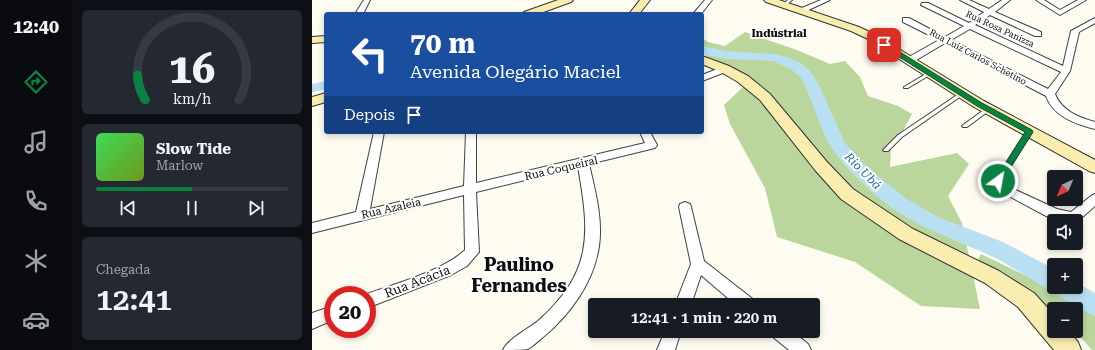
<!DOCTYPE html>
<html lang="pt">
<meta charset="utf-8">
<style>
:root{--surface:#171b24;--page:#242831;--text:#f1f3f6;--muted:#9ea1a6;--line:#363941;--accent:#0b8043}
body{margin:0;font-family:"Roboto Serif",serif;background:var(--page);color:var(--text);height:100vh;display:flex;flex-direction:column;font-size:15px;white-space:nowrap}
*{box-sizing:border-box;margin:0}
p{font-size:13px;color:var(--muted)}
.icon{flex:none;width:22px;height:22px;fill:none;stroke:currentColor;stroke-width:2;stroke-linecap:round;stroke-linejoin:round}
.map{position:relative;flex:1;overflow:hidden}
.panel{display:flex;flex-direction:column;gap:10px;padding:10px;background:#0d0f14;width:240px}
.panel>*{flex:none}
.banner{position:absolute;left:12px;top:12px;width:380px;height:122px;border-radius:4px;box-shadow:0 2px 6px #0003;background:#1a4fa0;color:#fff;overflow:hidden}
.needle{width:26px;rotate:224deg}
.buttons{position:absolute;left:735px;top:170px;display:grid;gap:8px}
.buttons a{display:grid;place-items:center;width:36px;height:36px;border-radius:4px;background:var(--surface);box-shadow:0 2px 6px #0003;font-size:20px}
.speed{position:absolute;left:12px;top:286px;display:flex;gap:8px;font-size:20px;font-weight:700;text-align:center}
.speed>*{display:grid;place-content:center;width:52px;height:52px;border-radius:50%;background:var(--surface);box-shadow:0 2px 6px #0003;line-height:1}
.speed .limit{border:6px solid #d22;background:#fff;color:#111}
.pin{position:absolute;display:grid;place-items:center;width:34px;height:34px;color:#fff;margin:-17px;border-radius:8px;box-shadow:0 2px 6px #0006}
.me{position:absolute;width:44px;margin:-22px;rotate:32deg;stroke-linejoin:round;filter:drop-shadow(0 0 3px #0008)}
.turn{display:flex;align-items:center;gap:14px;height:84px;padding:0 20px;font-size:18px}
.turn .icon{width:52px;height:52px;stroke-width:2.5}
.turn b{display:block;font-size:28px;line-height:34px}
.then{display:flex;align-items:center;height:38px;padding:0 20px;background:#0003;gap:8px;font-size:15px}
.big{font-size:30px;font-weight:600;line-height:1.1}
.panel .tile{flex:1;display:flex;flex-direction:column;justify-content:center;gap:6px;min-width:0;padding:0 14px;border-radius:6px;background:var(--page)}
.panel .dial{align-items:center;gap:0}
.dial svg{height:104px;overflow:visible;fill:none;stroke:var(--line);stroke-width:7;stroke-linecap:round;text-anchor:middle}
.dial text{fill:var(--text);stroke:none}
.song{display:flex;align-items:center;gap:12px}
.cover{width:48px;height:48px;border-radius:6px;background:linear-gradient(135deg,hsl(130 70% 55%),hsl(80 70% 35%))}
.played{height:4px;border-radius:2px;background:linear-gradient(90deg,var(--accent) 50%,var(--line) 50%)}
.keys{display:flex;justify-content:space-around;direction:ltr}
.trip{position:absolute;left:276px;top:298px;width:232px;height:40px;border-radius:4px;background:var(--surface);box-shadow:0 2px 6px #0003;font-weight:600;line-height:40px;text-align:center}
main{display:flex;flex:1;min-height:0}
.menu{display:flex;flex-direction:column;width:72px;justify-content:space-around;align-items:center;background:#090b0e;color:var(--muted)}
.menu .icon{width:28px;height:28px}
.menu .active{color:var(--accent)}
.menu b{font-size:18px;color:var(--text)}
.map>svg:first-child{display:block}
.forest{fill:#bad69d}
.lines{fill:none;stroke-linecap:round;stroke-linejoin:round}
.river{fill:#b9e0f2;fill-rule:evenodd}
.lane-casing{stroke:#414141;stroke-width:2}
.street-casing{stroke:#414141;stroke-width:2}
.secondary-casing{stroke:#303030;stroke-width:2}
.lane{fill:#fff;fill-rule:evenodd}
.street{fill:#fff;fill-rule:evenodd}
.secondary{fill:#f9edb0;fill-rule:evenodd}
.route{fill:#0b8043;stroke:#07532c}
.labels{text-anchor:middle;stroke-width:4;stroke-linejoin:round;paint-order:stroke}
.far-street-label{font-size:9px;fill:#0e0e0e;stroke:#fff}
.far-quarter-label{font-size:11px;font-weight:bold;fill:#0e0e0e;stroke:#fff}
.street-label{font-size:11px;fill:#0e0e0e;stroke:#fff}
.water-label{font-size:12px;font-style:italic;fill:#206c98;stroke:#fff}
.near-street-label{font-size:13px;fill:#0e0e0e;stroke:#fff}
.near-district-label{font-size:18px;font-weight:bold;fill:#0e0e0e;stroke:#fff}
</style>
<main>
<nav class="menu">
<b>12:40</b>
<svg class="icon active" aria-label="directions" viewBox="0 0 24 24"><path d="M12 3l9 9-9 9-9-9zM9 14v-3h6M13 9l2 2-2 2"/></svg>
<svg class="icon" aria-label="music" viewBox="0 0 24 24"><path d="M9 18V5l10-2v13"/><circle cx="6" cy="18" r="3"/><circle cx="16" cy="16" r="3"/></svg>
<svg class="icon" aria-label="phone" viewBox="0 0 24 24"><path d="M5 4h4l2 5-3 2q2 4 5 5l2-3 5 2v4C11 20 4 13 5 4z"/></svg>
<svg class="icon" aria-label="climate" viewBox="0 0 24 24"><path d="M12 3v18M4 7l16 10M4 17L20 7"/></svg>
<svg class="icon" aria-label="car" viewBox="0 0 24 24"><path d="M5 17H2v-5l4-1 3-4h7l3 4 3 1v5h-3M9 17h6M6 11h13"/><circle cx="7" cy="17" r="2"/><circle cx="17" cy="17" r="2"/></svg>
</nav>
<section class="panel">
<div class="tile dial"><svg viewBox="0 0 100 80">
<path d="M14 69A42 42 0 1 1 86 69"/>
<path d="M14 69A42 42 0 0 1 8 50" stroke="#0b8043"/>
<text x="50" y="56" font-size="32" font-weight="700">16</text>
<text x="50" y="72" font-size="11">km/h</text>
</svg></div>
<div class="tile">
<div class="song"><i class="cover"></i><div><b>Slow Tide</b><p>Marlow</p></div></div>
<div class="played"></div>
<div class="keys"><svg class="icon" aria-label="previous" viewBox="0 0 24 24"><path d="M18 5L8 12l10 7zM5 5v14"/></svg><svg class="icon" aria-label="pause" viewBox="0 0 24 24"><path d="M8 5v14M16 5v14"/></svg><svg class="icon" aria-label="next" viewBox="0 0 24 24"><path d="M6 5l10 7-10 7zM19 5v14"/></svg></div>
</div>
<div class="tile"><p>Chegada</p><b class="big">12:41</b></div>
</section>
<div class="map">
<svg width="783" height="350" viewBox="0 0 783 350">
<rect width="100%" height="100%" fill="#fefbf1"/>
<path class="forest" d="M 433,32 L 485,50 L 518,64 L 533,61 L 548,77 L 556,96 L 586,106 L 600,114 L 588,136 L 579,147 L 578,167 L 645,153 L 657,164 L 636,196 L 650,223 L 668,309 L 609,306 L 543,262 L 465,237 L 453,188 L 418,124 L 412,105 L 431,87 L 435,74 L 397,58 L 390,52 L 390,38 L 396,42 L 413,46 Z
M 669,254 L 731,284 L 783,313 L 783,350 L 780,350 L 763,331 L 764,309 L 742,309 L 742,311 L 713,289 L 665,262 Z"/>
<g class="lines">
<path class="river" d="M 390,46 L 414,51 L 462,54 L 478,58 L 489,63 L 498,71 L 507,85 L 533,143 L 553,165 L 573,182 L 595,199 L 626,217 L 691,242 L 742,269 L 742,287 L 764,287 L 764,282 L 783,293 L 783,316 L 775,313 L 744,294 L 742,291 L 734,288 L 684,258 L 612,227 L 581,209 L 560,192 L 536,169 L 520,149 L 512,134 L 493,85 L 488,77 L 479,69 L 461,61 L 414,59 L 390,54 Z
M 14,81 L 14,89 L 0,92 L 0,84 Z"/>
<defs>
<path id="lane" d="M 476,0 L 480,0 L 473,6 L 471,6 L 471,4 Z
M 617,72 L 619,72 L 621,73 L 596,88 L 592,88 L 592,87 Z
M 648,93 L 650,93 L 652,94 L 590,137 L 576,151 L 572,151 L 571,150 L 586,135 Z
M 676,107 L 678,108 L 678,110 L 655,127 L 651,127 L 650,126 L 651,125 Z
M 717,130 L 720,132 L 688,183 L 684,183 L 683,181 L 684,179 L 715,131 Z"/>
<path id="street" d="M 52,0 L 58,0 L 51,14 L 43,14 Z
M 393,0 L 400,0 L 389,14 L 381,14 Z
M 509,0 L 518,0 L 492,12 L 489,12 L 485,10 Z
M 648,0 L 657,0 L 677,9 L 690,0 L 698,0 L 683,12 L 729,32 L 729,36 L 723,36 L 678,15 L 663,25 L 751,66 L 759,31 L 783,18 L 783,23 L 767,32 L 758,71 L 743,94 C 750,111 766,117 783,122 L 783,129 C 763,124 741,116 734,96 L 633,43 L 601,62 L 595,62 L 594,60 L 595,58 L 627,40 L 591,22 L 591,18 L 597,18 L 633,37 L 652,26 L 609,5 L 610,3 L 616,3 L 657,23 L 672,12 ZM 658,29 L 749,72 L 736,89 L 639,40 Z
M 724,0 L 732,0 L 748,10 L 766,0 L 774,0 L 748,15 Z
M 413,66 L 416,67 L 417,69 L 416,71 L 390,81 L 390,75 Z
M 62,132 L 72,132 L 58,209 L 152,186 L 154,132 L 164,132 L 164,183 L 333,143 L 328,132 L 338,132 L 345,145 L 343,148 L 277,164 C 283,190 291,219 287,246 C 282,282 258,315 230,338 C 226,341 221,346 216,349 C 210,350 198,350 191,350 C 196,339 216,329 226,321 C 281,272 278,234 266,167 L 164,192 L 167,252 L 155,266 L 139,275 L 55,308 L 55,295 L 52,295 C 82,284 131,271 153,250 L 152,195 L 0,233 L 0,223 L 44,212 Z
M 695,186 L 745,209 L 759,212 L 779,196 L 783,194 L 783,206 L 766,221 L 755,221 L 738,218 L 691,193 L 689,190 L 691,187 Z
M 373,202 L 378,204 L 379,207 L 392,261 L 442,300 L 444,305 L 424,305 L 389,275 L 379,305 L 363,305 L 379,264 L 367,207 L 368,204 Z
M 21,306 L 21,320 L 0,329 L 0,313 Z
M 353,331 L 369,331 L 363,350 L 345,350 Z
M 459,331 L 480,331 L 496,344 L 499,350 L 477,350 L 461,337 Z"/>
<path id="secondary" d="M 246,0 L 261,0 L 259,2 L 226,14 L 211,14 L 212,12 Z
M 328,0 L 338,0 L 327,14 L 317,14 Z
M 452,0 L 467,0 L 547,27 L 564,35 L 672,101 L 783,160 L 783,173 L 777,171 L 662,107 L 556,39 L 539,31 L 454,2 Z
M 14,36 L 14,42 L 0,43 L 0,37 Z
M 390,56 L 417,66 L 436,76 L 458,94 L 515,162 L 541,189 L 601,229 L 687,271 L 722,293 L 742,315 L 742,331 L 756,331 L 766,342 L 769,350 L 742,350 L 706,307 L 673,283 L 587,239 L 529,199 L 503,170 L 448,100 L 426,82 L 409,72 L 390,64 Z
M 14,93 L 14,102 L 0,106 L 0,97 Z"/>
</defs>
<use href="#lane" class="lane-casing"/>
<use href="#street" class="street-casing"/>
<use href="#secondary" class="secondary-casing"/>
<use href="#lane" class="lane"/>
<use href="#street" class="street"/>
<use href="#secondary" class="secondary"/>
</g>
<path class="route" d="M 570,44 L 575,44 L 670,103 L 720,130 L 721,132 L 689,183 L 683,183 L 682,181 L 713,132 L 665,106 L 570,46 Z"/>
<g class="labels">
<g class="far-street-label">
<text transform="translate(688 29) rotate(25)" y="3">Rua Rosa Panizza</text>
<text transform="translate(666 57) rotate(28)" y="3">Rua Luiz Carlos Schetino</text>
</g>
<g class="far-quarter-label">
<text x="467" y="37">Indústrial</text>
</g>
<g class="street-label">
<text transform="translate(249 168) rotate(-13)" y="4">Rua Coqueiral</text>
<text transform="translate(79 208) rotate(-13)" y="4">Rua Azaleia</text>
</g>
<g class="water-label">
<text transform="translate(551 171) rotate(45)" y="4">Rio Ubá</text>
</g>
<g class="near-street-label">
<text transform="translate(105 281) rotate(-21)" y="5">Rua Acácia</text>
</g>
<g class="near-district-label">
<text x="207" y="271">Paulino<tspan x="207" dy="21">Fernandes</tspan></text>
</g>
</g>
</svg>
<div class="buttons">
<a><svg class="needle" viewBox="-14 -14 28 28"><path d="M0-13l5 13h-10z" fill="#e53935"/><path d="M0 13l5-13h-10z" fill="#9ea1a6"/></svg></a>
<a><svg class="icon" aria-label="sound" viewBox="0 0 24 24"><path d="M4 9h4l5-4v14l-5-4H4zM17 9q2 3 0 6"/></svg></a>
<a>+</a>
<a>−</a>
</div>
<div class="speed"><div class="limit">20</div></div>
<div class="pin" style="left:572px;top:45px;background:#d93025"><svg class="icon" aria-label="arrive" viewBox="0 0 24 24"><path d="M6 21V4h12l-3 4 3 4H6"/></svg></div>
<svg class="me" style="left:686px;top:181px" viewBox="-20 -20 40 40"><circle r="17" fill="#0b8043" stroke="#fff" stroke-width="3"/><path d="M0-11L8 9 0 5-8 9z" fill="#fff"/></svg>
<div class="trip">12:41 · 1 min · 220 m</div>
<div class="banner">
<div class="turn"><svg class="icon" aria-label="left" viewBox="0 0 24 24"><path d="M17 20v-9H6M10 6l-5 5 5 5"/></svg><div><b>70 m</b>Avenida Olegário Maciel</div></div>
<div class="then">Depois<svg class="icon" aria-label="arrive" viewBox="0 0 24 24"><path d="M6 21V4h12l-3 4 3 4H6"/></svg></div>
</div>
</div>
</main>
